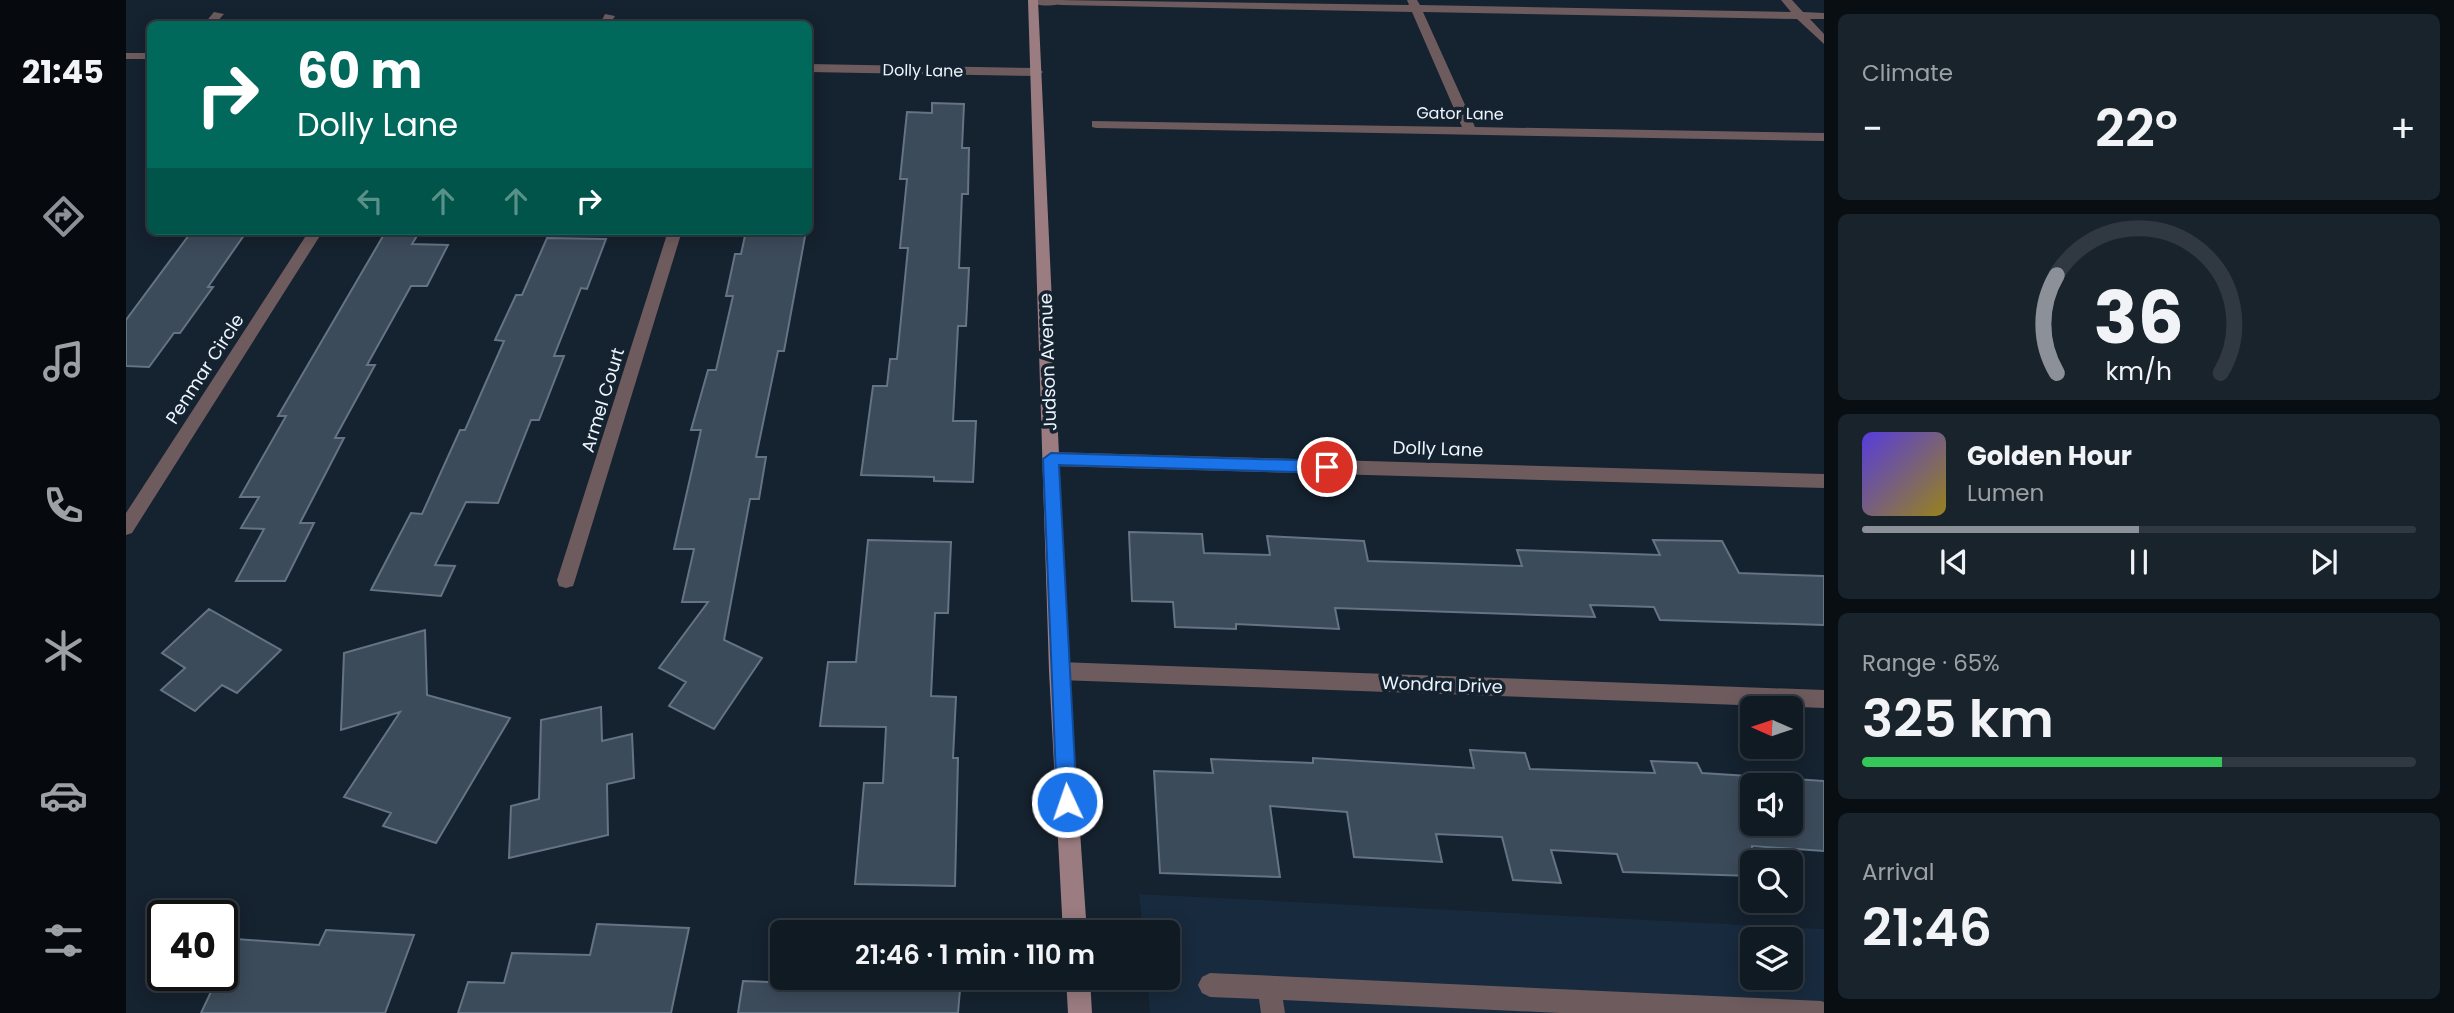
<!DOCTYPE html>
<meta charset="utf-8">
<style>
:root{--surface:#101a23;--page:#19232b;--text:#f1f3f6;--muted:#9ca1a6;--line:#303841;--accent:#8c9099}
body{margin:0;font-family:Poppins,sans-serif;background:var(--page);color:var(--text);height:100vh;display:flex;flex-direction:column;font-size:26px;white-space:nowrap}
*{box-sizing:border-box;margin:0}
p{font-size:23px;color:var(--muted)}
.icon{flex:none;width:38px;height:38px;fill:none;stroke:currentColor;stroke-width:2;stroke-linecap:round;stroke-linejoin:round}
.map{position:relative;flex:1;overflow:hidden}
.side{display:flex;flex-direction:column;gap:14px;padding:14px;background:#090e13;width:630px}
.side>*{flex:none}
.top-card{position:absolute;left:21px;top:21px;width:665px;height:214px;border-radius:10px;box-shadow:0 4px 18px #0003,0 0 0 2px var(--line);background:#00695c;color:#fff;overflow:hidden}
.needle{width:46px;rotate:273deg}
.tools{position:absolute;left:1614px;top:696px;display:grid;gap:14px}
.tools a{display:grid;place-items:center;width:63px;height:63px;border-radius:10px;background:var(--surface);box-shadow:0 4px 18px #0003,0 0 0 2px var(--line);font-size:35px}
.speed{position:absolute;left:21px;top:900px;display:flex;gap:14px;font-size:35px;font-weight:700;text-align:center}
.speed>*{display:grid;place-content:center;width:91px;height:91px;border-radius:50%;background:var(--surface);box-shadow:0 4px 18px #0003,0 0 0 2px var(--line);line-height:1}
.speed .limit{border:4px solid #111;border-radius:10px;background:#fff;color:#111}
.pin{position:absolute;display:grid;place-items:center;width:60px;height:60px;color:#fff;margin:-30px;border:4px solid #fff;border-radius:50%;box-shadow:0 2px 7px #0007}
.me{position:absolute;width:77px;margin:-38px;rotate:357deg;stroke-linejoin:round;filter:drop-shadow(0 0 5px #0008)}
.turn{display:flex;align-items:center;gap:24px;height:147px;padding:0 35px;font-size:32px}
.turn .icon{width:91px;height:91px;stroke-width:2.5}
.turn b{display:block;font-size:49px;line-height:60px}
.lanes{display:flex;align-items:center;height:66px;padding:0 35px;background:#0003;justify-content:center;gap:35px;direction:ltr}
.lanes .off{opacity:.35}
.big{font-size:52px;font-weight:600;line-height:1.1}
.side .widget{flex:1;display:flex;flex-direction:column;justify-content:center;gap:10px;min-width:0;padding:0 24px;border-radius:10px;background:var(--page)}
.side .dial{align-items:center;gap:0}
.dial svg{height:182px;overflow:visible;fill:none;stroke:var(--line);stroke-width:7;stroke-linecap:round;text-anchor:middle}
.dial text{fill:var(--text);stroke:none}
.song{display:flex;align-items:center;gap:21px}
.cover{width:84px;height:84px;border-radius:10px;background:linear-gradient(135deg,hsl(250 70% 55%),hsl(50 70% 35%))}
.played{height:7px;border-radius:4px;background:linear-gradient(90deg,var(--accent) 50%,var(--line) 50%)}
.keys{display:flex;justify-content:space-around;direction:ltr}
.heat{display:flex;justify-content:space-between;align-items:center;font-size:38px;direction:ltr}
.charge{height:10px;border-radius:5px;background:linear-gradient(90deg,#34c759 65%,var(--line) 0)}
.trip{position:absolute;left:644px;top:920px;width:410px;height:70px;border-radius:10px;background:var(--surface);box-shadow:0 4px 18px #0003,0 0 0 2px var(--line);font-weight:600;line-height:70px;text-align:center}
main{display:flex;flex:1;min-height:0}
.tabs{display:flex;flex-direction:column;width:126px;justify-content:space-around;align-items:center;background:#060a0e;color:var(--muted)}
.tabs .icon{width:49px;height:49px}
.tabs .current{color:var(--accent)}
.tabs b{font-size:32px;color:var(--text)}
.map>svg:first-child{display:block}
.built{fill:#182a3d;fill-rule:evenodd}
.building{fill:#3c4b5a;stroke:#647484;stroke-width:2;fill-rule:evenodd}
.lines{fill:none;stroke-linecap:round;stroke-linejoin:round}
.lane{fill:#6e5b5e;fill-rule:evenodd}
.street{fill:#6e5b5e;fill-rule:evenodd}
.secondary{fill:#9b7c81;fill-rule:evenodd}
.route{fill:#1a73e8;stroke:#114b97;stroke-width:2}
.labels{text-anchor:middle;stroke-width:7;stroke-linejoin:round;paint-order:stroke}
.far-street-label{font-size:16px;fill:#ecf5fe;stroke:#15222f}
.street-label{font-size:18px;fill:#ecf5fe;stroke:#15222f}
</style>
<main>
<nav class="tabs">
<b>21:45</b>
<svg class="icon current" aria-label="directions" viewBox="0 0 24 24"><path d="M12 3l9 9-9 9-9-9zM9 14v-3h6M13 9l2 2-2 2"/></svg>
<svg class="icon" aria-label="music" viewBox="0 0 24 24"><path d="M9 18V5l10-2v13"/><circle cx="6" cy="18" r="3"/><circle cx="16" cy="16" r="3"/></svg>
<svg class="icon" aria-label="phone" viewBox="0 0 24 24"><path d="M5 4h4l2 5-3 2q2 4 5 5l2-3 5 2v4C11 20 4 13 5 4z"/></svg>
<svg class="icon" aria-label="climate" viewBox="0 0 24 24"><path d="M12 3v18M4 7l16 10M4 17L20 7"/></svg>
<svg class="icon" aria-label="car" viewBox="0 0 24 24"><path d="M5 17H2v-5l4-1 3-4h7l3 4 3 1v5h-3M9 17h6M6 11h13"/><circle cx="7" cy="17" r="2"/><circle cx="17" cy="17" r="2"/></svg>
<svg class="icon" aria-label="filters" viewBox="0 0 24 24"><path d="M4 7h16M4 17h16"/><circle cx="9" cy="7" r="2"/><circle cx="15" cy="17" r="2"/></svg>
</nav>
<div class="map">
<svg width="1698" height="1013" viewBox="0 0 1698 1013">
<rect width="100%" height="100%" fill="#15222f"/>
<path class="built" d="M 1013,894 L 1698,929 L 1698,1013 L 1024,1013 L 1021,978 L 1041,978 L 1041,933 L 1017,933 ZM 1626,940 L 1664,940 L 1664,978 L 1626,978 Z"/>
<path class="building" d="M 806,103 L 838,104 L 836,148 L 843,148 L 842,194 L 836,194 L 833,268 L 843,268 L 840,326 L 832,326 L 827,421 L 850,421 L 847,482 L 808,481 L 808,477 L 735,475 L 747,386 L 761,386 L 764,359 L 771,359 L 782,248 L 774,248 L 781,179 L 774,179 L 781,112 L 806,113 Z
M 66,231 L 121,231 L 82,287 L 87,287 L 54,333 L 48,333 L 23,367 L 0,366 L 0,320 Z
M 260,231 L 294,231 L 286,244 L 322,245 L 301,286 L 285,286 L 241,365 L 249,365 L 209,438 L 218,438 L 174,523 L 188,523 L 159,581 L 110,581 L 138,529 L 115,528 L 133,497 L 114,497 L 160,416 L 152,416 Z
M 620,231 L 680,231 L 658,351 L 652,351 L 630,457 L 640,457 L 633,499 L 624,499 L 598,640 L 636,658 L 588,729 L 543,706 L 560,682 L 533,668 L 582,602 L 556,602 L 568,549 L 548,549 L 575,430 L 565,430 L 582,370 L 590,370 L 607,296 L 600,296 L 609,254 L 615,254 Z
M 421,238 L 480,239 L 461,289 L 455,288 L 428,356 L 438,356 L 413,420 L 405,420 L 372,503 L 340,502 L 309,565 L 329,566 L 315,596 L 245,590 L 285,513 L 296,514 L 334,430 L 339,430 L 378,341 L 369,340 L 390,295 L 396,295 Z
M 1003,532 L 1076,534 L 1078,553 L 1144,555 L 1141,536 L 1238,541 L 1242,561 L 1396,566 L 1391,550 L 1534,555 L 1527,540 L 1596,541 L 1613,573 L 1698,576 L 1698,625 L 1534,620 L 1528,607 L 1464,605 L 1469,617 L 1209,608 L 1213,629 L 1110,624 L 1110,629 L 1049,627 L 1047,602 L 1006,601 Z
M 742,540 L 825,542 L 822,613 L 809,613 L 805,696 L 830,697 L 827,758 L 832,758 L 829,886 L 729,884 L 738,783 L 757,783 L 760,727 L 694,726 L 702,662 L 730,662 Z
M 83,609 L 155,650 L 111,693 L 96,685 L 69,711 L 35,690 L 59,668 L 36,653 Z
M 299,630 L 301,695 L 384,718 L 310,843 L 257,826 L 265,813 L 218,797 L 274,712 L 215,730 L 218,653 Z
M 475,707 L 476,741 L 506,734 L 508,778 L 481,784 L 482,835 L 383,858 L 385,806 L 413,799 L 415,720 Z
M 1344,750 L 1399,753 L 1404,769 L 1529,773 L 1525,761 L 1571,763 L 1576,773 L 1698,781 L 1698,851 L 1626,846 L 1626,876 L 1497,872 L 1491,854 L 1425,850 L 1435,883 L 1387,880 L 1376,837 L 1310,834 L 1316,862 L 1228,857 L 1221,812 L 1144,806 L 1154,877 L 1034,873 L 1028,771 L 1087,773 L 1085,759 L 1187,763 L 1187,758 L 1348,768 ZM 1626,786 L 1664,786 L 1664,824 L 1626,824 Z
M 471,924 L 563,928 L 545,1013 L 332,1013 L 342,982 L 378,983 L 386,953 L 464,955 Z
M 200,930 L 288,935 L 259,1013 L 75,1013 L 93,975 L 96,975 L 96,968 L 110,939 L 193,945 Z
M 770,978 L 835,978 L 832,1013 L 612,1013 L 617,981 L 769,987 Z"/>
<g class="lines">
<path class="lane" d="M 902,0 L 938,0 L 939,2 C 931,7 907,7 902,0 Z
M 88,12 L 98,14 L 89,24 L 78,24 Z
M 479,14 L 489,16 L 484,24 L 474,24 Z
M 248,19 L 256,19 L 258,21 L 255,24 L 244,24 Z
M 682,27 L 688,30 L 688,42 L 682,45 Z
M 1084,973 L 1695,1001 L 1698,1002 L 1698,1013 L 1434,1013 L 1157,1000 L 1159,1013 L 1135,1013 L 1133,999 L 1084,997 L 1076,993 L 1072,985 L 1076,977 Z"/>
<path class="street" d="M 930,0 L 1283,5 L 1281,0 L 1291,0 L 1294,5 L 1665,12 L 1655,0 L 1666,0 L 1677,12 L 1698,13 L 1698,19 L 1684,19 L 1698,34 L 1698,44 L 1671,19 L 1297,12 L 1349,127 L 1698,133 L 1698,141 L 970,128 L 966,127 L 966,121 L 1336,127 L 1286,12 L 934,5 L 930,4 Z
M 0,53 L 24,53 L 24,59 L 0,59 Z
M 682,64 L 911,68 L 917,72 L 911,76 L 682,72 Z
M 183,231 L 197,231 L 6,533 L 0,535 L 0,513 Z
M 542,231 L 556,231 L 449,580 L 447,586 L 440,588 L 433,586 L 431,580 Z
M 925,452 L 1698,474 L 1698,488 L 925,466 L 919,464 L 917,459 L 919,454 Z
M 933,662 L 1698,690 L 1698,708 L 933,680 L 926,677 L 923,671 L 926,665 Z"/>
<path class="secondary" d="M 902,0 L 912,0 L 943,671 L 961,933 L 937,933 L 923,671 Z
M 940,978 L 964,978 L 966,1013 L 942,1013 Z"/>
</g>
<path class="route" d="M 925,453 L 1201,461 L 1209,467 L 1201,473 L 933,465 L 951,802 L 948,809 L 941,812 L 934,809 L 931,802 L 917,459 Z"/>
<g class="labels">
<g class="far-street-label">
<text transform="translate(797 70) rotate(1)" y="6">Dolly Lane</text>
<text transform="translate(1334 113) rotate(1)" y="6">Gator Lane</text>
</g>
<g class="street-label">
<text transform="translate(922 362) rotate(-92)" y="6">Judson Avenue</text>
<text transform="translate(79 369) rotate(-57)" y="6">Penmar Circle</text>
<text transform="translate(477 400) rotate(-73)" y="6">Armel Court</text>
<text transform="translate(1312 449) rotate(2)" y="6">Dolly Lane</text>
<text transform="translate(1316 685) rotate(2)" y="6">Wondra Drive</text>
</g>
</g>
</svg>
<div class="tools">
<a><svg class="needle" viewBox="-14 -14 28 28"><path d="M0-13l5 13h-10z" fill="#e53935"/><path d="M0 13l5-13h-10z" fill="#9ca1a6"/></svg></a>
<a><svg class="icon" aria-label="sound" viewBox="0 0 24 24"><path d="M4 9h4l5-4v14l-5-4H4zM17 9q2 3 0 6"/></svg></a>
<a><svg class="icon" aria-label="search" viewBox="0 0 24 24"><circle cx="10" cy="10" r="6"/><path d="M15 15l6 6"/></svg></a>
<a><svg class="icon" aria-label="layers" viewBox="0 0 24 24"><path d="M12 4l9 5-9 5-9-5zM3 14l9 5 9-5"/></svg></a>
</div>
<div class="speed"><div class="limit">40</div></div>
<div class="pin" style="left:1201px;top:467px;background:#d93025"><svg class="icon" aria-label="arrive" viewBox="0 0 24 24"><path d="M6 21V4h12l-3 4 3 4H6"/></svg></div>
<svg class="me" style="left:941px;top:802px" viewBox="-20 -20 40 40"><circle r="17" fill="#1a73e8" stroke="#fff" stroke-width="3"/><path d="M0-11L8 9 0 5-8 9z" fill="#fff"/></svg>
<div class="trip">21:46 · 1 min · 110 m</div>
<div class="top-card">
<div class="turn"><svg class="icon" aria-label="right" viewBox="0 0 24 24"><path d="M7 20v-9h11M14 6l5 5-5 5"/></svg><div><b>60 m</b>Dolly Lane</div></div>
<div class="lanes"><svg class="icon off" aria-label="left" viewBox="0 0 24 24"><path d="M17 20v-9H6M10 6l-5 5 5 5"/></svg><svg class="icon off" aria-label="ahead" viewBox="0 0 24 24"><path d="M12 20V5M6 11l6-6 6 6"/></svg><svg class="icon off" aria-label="ahead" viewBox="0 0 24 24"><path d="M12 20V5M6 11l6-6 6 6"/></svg><svg class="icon" aria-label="right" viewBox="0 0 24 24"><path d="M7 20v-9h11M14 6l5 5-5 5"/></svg></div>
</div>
</div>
<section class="side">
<div class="widget"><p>Climate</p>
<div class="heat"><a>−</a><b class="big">22°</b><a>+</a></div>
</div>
<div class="widget dial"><svg viewBox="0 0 100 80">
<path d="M14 69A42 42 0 1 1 86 69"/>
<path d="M14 69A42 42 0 0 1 14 26" stroke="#8c9099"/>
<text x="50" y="56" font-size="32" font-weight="700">36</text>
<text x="50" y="72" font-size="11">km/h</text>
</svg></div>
<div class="widget">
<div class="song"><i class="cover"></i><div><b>Golden Hour</b><p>Lumen</p></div></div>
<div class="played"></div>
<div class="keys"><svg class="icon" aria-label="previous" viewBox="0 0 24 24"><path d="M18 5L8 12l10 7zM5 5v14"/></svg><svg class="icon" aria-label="pause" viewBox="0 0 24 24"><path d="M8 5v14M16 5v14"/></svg><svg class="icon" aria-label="next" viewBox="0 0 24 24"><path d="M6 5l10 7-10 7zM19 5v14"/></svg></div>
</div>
<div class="widget"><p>Range · 65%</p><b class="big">325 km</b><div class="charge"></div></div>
<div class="widget"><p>Arrival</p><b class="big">21:46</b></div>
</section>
</main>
